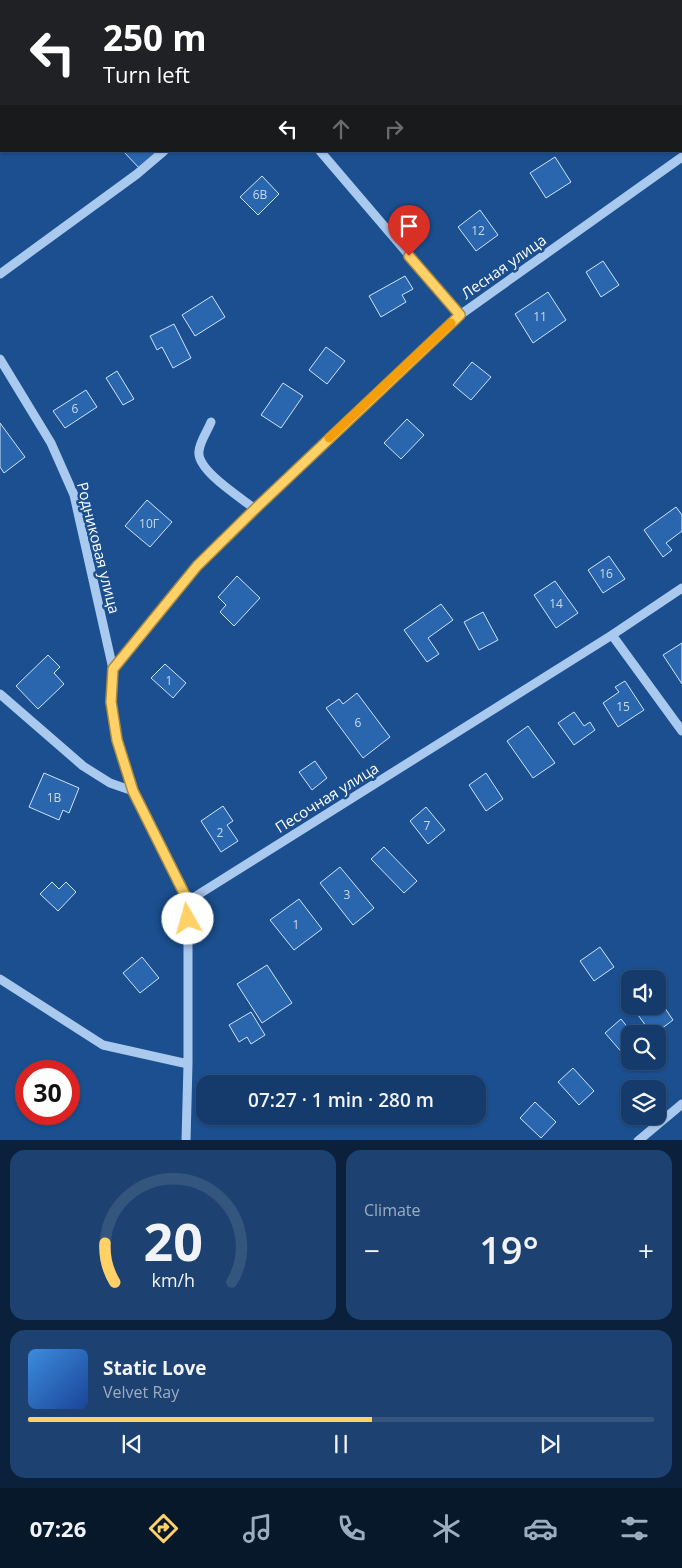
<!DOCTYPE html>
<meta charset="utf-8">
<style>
:root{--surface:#143b6b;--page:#1d4271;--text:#f1f3f6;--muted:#9dadc1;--line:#33557e;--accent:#ffd166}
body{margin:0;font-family:"Open Sans",sans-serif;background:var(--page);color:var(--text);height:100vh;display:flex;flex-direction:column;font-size:19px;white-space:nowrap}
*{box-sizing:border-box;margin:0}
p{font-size:16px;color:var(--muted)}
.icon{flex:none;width:28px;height:28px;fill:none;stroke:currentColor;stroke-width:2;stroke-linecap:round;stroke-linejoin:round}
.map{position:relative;height:1140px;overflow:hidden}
.details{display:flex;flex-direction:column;gap:10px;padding:10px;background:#0b203b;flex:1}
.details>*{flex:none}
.guide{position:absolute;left:0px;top:0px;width:682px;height:152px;box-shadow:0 1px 4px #0004,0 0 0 1px var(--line);background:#202124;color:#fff;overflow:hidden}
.controls{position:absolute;left:621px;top:970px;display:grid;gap:10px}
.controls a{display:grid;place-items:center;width:45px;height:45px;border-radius:10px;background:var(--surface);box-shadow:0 1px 4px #0004,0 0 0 1px var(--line);font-size:25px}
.speed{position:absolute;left:15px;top:1060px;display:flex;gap:10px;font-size:25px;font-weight:700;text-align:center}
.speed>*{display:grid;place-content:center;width:65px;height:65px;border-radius:50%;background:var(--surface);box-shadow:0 1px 4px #0004,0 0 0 1px var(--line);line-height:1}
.speed .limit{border:8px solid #d22;background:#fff;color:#111}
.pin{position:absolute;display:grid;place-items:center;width:42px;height:42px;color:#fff;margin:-51px -21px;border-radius:50% 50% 50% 0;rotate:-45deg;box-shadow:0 0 5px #0007}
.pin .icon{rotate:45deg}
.me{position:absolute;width:55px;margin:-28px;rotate:353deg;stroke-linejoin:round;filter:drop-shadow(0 0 4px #0008)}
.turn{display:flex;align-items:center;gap:18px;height:105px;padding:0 20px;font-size:22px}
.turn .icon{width:65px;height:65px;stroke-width:2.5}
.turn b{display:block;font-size:35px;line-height:42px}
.lanes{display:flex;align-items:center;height:48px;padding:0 20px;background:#0003;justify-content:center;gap:25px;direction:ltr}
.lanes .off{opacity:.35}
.big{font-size:38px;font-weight:600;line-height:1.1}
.details .widget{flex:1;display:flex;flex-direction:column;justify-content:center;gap:8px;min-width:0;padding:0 18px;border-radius:15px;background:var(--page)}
.details .dial{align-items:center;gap:0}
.dial svg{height:130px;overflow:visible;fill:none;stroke:var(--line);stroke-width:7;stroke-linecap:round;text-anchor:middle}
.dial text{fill:var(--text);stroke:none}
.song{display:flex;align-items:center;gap:15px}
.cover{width:60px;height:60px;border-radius:8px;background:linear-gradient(135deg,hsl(210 70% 55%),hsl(220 70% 35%))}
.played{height:5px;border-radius:2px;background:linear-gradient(90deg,var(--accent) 55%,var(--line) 55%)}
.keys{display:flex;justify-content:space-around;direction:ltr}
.heat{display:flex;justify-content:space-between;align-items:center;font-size:28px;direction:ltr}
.details .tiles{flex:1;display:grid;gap:10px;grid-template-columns:1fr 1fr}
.widget:last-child{grid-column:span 2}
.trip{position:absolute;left:196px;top:1075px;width:290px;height:50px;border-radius:15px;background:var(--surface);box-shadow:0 1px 4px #0004,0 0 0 1px var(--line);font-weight:600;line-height:50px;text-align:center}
.tabs{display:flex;height:80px;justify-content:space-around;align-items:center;background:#08182b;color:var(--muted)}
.tabs .icon{width:35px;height:35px}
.tabs .current{color:var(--accent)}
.tabs b{font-size:22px;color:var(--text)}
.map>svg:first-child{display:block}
.building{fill:#2a66ad;stroke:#cfe3fa}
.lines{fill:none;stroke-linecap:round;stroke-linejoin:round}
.minor{stroke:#a9c9ee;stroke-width:9}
.route-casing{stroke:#a68842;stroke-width:12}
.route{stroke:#ffd166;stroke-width:9}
.slow{stroke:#f59e0b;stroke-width:9}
.labels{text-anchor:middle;stroke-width:5;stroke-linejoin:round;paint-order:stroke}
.number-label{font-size:12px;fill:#cad9ea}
.street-label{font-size:15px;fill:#fff;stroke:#1b4f8f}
</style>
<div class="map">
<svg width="682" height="1141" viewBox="0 0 682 1141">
<rect width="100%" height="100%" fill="#1b4f8f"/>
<path class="building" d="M 123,151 L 158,151 L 141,170 Z
M 555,157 L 571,182 L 546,198 L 530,173 Z
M 262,176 L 279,194 L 258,215 L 240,197 Z
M 480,210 L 498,235 L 476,251 L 458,227 Z
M 603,261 L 619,285 L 601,297 L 586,272 Z
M 405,276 L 413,289 L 402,295 L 406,302 L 381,317 L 369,296 Z
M 548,292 L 566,320 L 533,343 L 515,314 Z
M 212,296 L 225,317 L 195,336 L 182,315 Z
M 174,324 L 191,358 L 173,368 L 162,347 L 157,350 L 150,336 Z
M 326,347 L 345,361 L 327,384 L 309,370 Z
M 472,362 L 491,377 L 471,400 L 453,385 Z
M 117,371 L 134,399 L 123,405 L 106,378 Z
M 283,383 L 303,396 L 281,428 L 261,415 Z
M 86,390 L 97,407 L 65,428 L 53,411 Z
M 407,419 L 424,435 L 401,459 L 384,443 Z
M 0,423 L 25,457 L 4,473 L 0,467 Z
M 147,500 L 172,522 L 150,547 L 125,526 Z
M 676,507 L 682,515 L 682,531 L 666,543 L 672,550 L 663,557 L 644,530 Z
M 609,556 L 625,579 L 603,593 L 588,570 Z
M 237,576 L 260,598 L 234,626 L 220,612 L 226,605 L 218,597 Z
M 555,581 L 578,613 L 556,628 L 534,595 Z
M 441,604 L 453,620 L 428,638 L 439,654 L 427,662 L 404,630 Z
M 483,612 L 498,640 L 479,650 L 464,622 Z
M 682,643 L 682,684 L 663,655 Z
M 48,655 L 60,667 L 54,673 L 64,684 L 38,709 L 16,686 Z
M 165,664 L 186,683 L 173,698 L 151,678 Z
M 625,681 L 644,710 L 618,727 L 603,703 L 619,692 L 615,687 Z
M 357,693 L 390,737 L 363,758 L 326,708 L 339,699 L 343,704 Z
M 574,712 L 584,726 L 590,722 L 595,730 L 574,745 L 558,723 Z
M 528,726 L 555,763 L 533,778 L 507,741 Z
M 315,761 L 327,778 L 312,790 L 299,772 Z
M 44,773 L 79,788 L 69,813 L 63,810 L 59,820 L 29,807 Z
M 486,773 L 503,799 L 486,811 L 469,785 Z
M 223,806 L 233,821 L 227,825 L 238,841 L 221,852 L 201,821 Z
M 426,807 L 445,830 L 428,844 L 410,821 Z
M 384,847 L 417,881 L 404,893 L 371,859 Z
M 340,867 L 374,908 L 353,925 L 320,883 Z
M 52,882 L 59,889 L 66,882 L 76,892 L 58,911 L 40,894 Z
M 299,899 L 322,929 L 294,950 L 270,920 Z
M 600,947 L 614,967 L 594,981 L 580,961 Z
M 142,957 L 159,978 L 140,993 L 123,973 Z
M 267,965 L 292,1003 L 262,1023 L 237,984 Z
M 658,998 L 673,1020 L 657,1032 L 654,1027 L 649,1030 L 635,1011 L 642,1006 L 658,1006 Z
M 251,1012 L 265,1035 L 251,1044 L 247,1037 L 239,1042 L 229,1025 Z
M 621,1019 L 633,1034 L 630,1034 L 630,1061 L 633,1061 L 631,1063 L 605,1033 Z
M 573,1068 L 594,1091 L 579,1105 L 558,1082 Z
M 535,1102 L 556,1122 L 541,1138 L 520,1118 Z"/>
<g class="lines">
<path class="minor" d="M 224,0 L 225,1
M 577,0 L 578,1
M 339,1 L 340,0
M 320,151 L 460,315
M 0,274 L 137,174 L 164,151
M 0,359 L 51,443 L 74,495 L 113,669 L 111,702 L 117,740 L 133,791 L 188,901 L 188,1064 L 186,1141
M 211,422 C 208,430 200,441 199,451 C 196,470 240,497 255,509
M 612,635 L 682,731
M 113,669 L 197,566 L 255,509 L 460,315 L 682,157
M 0,694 L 83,766 L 110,783 L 133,791
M 188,901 L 612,635 L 682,588
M 0,979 L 103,1045 L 188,1064
M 638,1141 L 682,1104"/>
</g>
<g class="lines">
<defs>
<path id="route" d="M 188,919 L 188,901 L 133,791 L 117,740 L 111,702 L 113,669 L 197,566 L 255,509 L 460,315 L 409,256"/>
</defs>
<use href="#route" class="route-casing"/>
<use href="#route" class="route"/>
<path class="slow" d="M 329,438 L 451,323"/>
</g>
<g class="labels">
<g class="number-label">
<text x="260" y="199">6В</text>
<text x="478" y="235">12</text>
<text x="540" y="321">11</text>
<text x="75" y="413">6</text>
<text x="149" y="528">10Г</text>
<text x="606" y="578">16</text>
<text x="556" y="608">14</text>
<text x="169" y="685">1</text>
<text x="623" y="711">15</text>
<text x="358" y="727">6</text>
<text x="54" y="802">1В</text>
<text x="427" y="830">7</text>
<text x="220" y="837">2</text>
<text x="347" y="899">3</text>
<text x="296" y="929">1</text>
</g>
<g class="street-label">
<text transform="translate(504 267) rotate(-35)" y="5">Лесная улица</text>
<text transform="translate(98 548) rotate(76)" y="5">Родниковая улица</text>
<text transform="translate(327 798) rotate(-32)" y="5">Песочная улица</text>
</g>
</g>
</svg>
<div class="controls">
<a><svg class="icon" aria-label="sound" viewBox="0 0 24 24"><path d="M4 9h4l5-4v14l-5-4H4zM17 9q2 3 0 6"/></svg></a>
<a><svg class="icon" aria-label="search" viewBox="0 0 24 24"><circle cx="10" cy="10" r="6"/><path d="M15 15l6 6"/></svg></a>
<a><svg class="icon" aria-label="layers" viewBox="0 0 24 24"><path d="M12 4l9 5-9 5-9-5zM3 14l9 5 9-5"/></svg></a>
</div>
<div class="speed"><div class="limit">30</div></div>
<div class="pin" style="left:409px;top:256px;background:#d93025"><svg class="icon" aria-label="arrive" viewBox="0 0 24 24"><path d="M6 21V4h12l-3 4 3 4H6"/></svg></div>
<svg class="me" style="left:188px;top:919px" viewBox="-20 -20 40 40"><circle r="19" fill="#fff"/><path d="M0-13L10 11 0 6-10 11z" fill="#ffd166"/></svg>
<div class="trip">07:27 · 1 min · 280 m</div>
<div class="guide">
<div class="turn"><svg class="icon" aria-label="left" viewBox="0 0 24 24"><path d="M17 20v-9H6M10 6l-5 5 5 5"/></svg><div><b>250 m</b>Turn left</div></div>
<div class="lanes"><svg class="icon" aria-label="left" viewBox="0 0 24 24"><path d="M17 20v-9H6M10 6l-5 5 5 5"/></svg><svg class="icon off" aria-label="ahead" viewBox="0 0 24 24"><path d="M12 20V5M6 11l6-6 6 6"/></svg><svg class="icon off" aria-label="right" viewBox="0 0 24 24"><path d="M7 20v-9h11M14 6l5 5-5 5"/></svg></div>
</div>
</div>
<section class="details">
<div class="tiles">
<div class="widget dial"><svg viewBox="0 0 100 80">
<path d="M14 69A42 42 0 1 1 86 69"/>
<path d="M14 69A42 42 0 0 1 8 45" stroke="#ffd166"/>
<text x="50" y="56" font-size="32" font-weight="700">20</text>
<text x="50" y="72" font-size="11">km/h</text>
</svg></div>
<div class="widget"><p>Climate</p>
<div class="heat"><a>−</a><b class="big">19°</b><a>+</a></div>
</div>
<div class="widget">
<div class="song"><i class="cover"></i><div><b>Static Love</b><p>Velvet Ray</p></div></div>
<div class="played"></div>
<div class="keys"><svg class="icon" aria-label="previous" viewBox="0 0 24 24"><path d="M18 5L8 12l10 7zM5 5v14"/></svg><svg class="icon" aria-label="pause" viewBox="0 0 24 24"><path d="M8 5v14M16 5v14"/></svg><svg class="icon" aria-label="next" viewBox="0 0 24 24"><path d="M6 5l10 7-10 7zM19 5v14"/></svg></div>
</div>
</div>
</section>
<nav class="tabs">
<b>07:26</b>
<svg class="icon current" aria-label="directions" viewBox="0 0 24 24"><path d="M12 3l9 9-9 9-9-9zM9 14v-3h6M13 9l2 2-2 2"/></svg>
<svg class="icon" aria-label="music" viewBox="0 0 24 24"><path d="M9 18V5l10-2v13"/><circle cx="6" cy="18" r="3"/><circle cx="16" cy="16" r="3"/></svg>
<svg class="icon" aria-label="phone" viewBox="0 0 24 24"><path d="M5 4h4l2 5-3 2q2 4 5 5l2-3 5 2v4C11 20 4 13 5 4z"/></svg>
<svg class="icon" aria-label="climate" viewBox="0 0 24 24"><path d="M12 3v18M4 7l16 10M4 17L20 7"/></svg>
<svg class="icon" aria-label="car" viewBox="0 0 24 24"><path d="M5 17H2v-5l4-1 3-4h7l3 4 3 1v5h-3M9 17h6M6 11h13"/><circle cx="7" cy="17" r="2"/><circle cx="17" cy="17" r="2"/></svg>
<svg class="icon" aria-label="filters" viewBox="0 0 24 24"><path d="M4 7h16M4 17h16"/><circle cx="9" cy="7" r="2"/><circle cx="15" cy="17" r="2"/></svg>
</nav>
